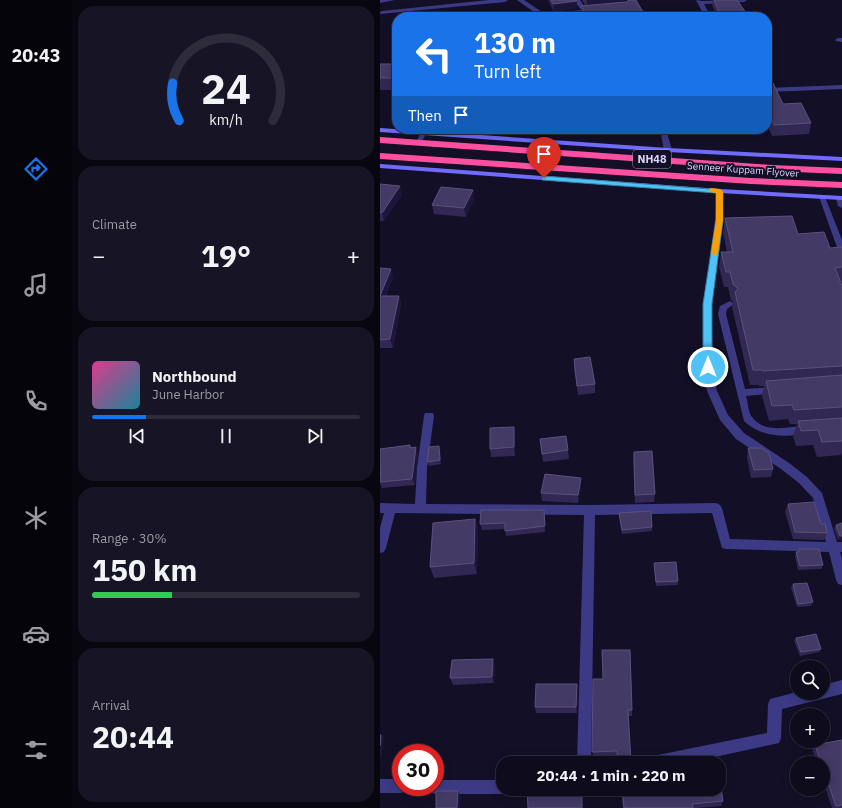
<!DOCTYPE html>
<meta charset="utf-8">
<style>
:root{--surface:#0e0b1c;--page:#171425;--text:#f1f3f6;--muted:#9b9ba3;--line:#2e2b3b;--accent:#1a73e8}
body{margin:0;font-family:"IBM Plex Sans",sans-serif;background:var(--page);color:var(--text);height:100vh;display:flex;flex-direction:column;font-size:15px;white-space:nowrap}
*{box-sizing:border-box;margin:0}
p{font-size:13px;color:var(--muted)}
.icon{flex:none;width:22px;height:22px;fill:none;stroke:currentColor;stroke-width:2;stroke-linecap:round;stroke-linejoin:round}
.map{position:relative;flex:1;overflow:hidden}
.sheet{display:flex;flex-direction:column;gap:6px;padding:6px;background:#08060f;width:308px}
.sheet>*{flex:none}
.guide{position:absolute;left:12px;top:12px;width:380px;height:122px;border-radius:16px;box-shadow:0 2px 10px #0003,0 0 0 1px var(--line);background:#1a73e8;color:#fff;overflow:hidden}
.buttons{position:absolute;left:410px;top:660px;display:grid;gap:8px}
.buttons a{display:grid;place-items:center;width:40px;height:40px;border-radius:50%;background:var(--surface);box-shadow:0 2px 10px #0003,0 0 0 1px var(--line);font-size:20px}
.speed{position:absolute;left:12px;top:744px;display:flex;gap:8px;font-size:20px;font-weight:700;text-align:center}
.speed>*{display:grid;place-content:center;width:52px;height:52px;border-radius:50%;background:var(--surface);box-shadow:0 2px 10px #0003,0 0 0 1px var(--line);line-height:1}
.speed .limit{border:6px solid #d22;background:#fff;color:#111}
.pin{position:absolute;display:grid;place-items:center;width:34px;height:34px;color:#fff;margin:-41px -17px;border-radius:50% 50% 50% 0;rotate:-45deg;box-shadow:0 0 4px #0007}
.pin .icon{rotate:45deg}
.me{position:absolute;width:44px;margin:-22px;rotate:0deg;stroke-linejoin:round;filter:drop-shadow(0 0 3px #0008)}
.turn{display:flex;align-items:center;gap:14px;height:84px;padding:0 16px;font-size:18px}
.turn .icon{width:52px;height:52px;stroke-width:2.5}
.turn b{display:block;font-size:28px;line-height:34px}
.then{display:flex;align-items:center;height:38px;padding:0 16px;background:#0003;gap:8px;font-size:15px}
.big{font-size:30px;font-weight:700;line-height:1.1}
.sheet .tile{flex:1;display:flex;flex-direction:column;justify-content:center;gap:6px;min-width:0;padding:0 14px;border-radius:16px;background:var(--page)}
.sheet .dial{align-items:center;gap:0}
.dial svg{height:104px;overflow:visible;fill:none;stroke:var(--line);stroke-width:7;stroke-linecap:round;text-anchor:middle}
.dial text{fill:var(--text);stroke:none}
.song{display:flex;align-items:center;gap:12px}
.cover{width:48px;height:48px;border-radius:6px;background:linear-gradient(135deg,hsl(330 70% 55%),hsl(190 70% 35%))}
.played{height:4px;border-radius:2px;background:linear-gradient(90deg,var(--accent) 20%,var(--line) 20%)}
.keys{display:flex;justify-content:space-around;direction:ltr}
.heat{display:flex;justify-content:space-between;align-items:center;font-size:22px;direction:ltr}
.charge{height:6px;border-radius:3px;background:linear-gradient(90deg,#34c759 30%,var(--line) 0)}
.trip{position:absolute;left:116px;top:756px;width:230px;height:40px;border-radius:16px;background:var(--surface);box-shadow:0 2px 10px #0003,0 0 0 1px var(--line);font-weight:700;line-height:40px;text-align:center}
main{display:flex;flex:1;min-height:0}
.tab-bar{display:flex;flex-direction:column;width:72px;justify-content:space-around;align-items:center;background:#06040b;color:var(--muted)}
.tab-bar .icon{width:28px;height:28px}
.tab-bar .on{color:var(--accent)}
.tab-bar b{font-size:18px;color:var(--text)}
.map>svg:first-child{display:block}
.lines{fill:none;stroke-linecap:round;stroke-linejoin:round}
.lane{fill:#3d3a85;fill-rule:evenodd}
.street{fill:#3d3a85;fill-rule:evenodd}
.secondary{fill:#6f6bff;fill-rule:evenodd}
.highway{fill:#ff4fa3;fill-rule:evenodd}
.wall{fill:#312854}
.shaded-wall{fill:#1d163a}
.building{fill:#433a66;stroke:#5a527e}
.route{fill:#4fc3f7;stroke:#337fa1}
.slow{fill:#f59e0b}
.labels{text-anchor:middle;stroke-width:4;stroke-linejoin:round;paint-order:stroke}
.far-street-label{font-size:10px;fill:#d9d4ff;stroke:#130f26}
.shield{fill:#130f26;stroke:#9e99be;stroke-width:1}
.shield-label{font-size:11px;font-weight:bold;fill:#d9d4ff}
</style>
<main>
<nav class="tab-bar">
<b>20:43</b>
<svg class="icon on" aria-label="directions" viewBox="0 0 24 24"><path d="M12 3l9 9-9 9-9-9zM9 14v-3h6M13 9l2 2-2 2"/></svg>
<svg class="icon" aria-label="music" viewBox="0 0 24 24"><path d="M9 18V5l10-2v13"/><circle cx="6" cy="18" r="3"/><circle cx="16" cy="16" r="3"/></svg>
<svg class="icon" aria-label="phone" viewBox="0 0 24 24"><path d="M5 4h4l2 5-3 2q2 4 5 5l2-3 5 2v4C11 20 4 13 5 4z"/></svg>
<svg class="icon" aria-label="climate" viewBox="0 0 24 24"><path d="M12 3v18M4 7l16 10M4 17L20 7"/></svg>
<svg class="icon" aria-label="car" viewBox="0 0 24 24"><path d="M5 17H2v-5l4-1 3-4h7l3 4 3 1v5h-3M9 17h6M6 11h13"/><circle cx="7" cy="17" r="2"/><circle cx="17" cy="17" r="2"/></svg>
<svg class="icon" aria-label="filters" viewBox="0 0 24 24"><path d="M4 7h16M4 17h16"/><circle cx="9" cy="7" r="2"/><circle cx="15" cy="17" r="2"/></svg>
</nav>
<section class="sheet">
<div class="tile dial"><svg viewBox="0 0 100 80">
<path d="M14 69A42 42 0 1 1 86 69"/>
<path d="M14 69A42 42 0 0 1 9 40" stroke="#1a73e8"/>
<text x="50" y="56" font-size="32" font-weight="700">24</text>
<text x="50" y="72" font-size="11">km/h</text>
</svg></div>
<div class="tile"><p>Climate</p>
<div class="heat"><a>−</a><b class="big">19°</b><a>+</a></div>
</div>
<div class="tile">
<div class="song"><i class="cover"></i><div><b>Northbound</b><p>June Harbor</p></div></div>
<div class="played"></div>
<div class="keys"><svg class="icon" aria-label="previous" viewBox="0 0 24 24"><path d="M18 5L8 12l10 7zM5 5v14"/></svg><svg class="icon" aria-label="pause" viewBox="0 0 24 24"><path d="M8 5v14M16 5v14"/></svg><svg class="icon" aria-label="next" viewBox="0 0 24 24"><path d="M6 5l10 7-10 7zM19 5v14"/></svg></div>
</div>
<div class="tile"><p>Range · 30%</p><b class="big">150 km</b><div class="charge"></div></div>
<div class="tile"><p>Arrival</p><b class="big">20:44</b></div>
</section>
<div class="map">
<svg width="462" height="808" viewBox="0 0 462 808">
<rect width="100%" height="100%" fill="#130f26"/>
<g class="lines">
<path class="lane" d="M 42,129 L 48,129 L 41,144 L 37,144 L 36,143 Z
M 442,195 L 445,197 L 462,240 L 462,252 L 458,250 L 439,197 Z
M 459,196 L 462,197 L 462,208 L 458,206 L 456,198 Z
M 350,301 L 354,304 L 347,309 L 346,314 L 365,389 L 395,387 L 399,390 L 395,393 L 366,396 C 368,402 368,412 372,417 C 384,434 410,427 427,425 L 430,426 L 432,429 L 430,432 C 408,439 380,437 364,421 L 338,314 L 340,306 Z"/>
<path class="street" d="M 0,0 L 15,0 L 0,3 Z
M 109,0 L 128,0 L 125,2 L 0,14 L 0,12 L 2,11 Z
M 137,0 L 144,0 L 165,14 L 201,10 L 194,0 L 200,0 L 206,9 L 215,8 L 218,10 L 215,12 L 161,17 Z
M 316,0 L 322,1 L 367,0 L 364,2 L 324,4 L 331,17 L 325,17 Z
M 458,38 L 462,38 L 462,42 L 456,41 L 455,40 Z
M 462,85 L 462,89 L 387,92 L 387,88 Z
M 280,129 L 286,129 L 292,150 L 291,152 L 288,152 L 284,150 Z
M 337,189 L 340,189 L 344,191 L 343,220 L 331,304 L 333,367 L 337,391 L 348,415 L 364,433 L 409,463 L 427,477 L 442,493 L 457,542 L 462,542 L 462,552 L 460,552 L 462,559 L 462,585 L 458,584 L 456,580 L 449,552 L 346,549 L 342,548 L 332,513 L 215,515 L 211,763 L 197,763 L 204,515 L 15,513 L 6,548 L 4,552 L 0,553 L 0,528 L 4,513 L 0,513 L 0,503 L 35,504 L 37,468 L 44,416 L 45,413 L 53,413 L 54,416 L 47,468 L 46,504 L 210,505 L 336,503 L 340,505 L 342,508 L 350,539 L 446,542 L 433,498 L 419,483 L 401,469 L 356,439 L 340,420 L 327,391 L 323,367 L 323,304 L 335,220 Z
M 462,680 L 462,694 L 402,709 L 401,738 L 399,743 L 307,763 L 266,763 L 268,758 L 273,756 L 387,733 L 388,704 L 390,699 L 417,692 L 443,693 L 443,685 Z
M 0,779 L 21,779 L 21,787 L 28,787 L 26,791 L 21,793 L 0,793 Z
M 55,780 L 123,780 L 123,789 L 129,789 L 128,792 L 123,794 L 55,794 L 50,792 L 48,787 L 55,787 Z"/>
<path class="secondary" d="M 0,128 L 288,148 L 462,157 L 462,161 L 288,152 L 0,132 Z
M 0,164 L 340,189 L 462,196 L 462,200 L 340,193 L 0,168 Z"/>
<path class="highway" d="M 0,137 L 392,165 L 462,168 L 462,174 L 392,171 L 0,143 Z
M 0,153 L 371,178 L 462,182 L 462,188 L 371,184 L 0,159 Z"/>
</g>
<path class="wall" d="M 168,0 L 196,0 L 197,8 L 174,12 Z
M 202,0 L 245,0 L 244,2 L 266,17 L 203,17 L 201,14 L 201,6 L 206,6 Z
M 333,0 L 357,0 L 369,17 L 337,17 L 332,5 Z
M 387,39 L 392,48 L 391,55 L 387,55 Z
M 0,64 L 17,64 L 17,90 L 0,90 Z
M 387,83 L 403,104 L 431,123 L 429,134 L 392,136 L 387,125 Z
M 0,184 L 22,195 L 4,221 L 0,221 Z
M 94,199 L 86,217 L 54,214 L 52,205 Z
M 345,218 L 418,234 L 450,248 L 462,247 L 462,282 L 461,282 L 462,286 L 462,452 L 461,455 L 437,457 L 433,445 L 416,446 L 413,436 L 417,424 L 410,424 L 408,419 L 389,421 L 382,396 L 384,386 L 379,386 L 379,385 L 370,385 L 352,307 L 353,302 L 351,300 L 348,287 L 344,287 L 339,267 L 341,252 L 347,252 L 343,233 Z
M 0,268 L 13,277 L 6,296 L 19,296 L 21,304 L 13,348 L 0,348 Z
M 194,359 L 215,384 L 215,393 L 198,395 L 194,368 Z
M 135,435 L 135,456 L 111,457 L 110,449 Z
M 160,439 L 188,450 L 189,459 L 163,462 Z
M 30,445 L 31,447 L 38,453 L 35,485 L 2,488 L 0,483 L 0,449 Z
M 368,448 L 393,469 L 391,477 L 371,478 L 367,457 Z
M 60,450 L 61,464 L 49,466 L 47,462 Z
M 254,452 L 275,494 L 274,502 L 255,503 L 253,460 Z
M 201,478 L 201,486 L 198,503 L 162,501 L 161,493 Z
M 408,504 L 441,524 L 447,533 L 444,540 L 413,539 L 405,512 Z
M 164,510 L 165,532 L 126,536 L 125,529 L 102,530 L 100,524 Z
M 239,513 L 272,527 L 272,531 L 242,534 L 239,517 Z
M 95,519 L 98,530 L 97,574 L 54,578 L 50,567 Z
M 456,525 L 462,540 L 458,540 L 454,529 Z
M 418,549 L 443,565 L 441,569 L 418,570 L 415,556 Z
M 274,563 L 298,581 L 298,585 L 276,586 L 274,567 Z
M 413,584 L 433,602 L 431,606 L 417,607 L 411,588 Z
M 416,638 L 441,649 L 439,652 L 420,656 L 414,641 Z
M 115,666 L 114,683 L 73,685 L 70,678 Z
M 213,679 L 252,710 L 252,716 L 248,716 L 251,763 L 238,763 L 237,756 L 213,757 Z
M 197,684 L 198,690 L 197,713 L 156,713 L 155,707 Z
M 462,740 L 462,808 L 452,808 L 443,780 L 443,763 L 437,763 L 432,749 L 435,745 Z
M 241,789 L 268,789 L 269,791 L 309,790 L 343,801 L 341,806 L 318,808 L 243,808 Z"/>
<path class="shaded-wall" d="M 207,0 L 245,0 L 243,3 L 207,7 Z
M 197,1 L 197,8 L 174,12 L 173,4 Z
M 20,186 L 22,195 L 4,221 L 2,213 Z
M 93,190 L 94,199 L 86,217 L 84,208 Z
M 11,269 L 13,277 L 2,305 L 0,296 Z
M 19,296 L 21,304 L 13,348 L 10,339 Z
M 134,427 L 135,435 L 135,456 L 134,447 Z
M 59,446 L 60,450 L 61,464 L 60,460 Z
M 36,447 L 38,453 L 35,485 L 32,479 Z
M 201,478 L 201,486 L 198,503 L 198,495 Z
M 164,510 L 165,516 L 165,532 L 165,526 Z
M 95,519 L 98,530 L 97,574 L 94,563 Z
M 460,536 L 462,536 L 462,540 L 458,540 Z
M 113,659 L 115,666 L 114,683 L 112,677 Z
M 197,684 L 198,690 L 197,713 L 196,707 Z
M 1,735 L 4,738 L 1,759 L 0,758 L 0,746 Z
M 78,791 L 81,796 L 80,808 L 77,808 Z"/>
<path class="building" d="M 171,0 L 196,0 L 197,1 L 173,4 Z
M 249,0 L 256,0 L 266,17 L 207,17 L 201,6 L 246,2 Z
M 334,0 L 357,0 L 369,17 L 341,17 Z
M 327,16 L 328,17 L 308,17 Z
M 387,39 L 392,48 L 387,48 Z
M 0,64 L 17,64 L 17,78 L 0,78 Z
M 387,83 L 393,83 L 403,104 L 421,103 L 431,123 L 394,125 L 387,109 Z
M 0,184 L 20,186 L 2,213 L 0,212 Z
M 61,187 L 93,190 L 84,208 L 52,205 Z
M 412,216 L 418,234 L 444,232 L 450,248 L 462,247 L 462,267 L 455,268 L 462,286 L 462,366 L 383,371 L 382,370 L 373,370 L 355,292 L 358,289 L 353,284 L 350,272 L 346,272 L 341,252 L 353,252 L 345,218 Z
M 0,268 L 11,269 L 0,296 Z
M 0,296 L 19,296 L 10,339 L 0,340 Z
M 210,357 L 215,384 L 197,386 L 194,359 Z
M 462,375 L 462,407 L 414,410 L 412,405 L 392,406 L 386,381 Z
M 462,418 L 462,441 L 442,442 L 438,430 L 421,431 L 418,421 Z
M 134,427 L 134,447 L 110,449 L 110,428 Z
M 186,436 L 188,450 L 162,454 L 160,439 Z
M 30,445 L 30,448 L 36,447 L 32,479 L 0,482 L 1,464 L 0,464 L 0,449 Z
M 59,446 L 60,460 L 47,462 L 49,447 Z
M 368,448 L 381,448 L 389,453 L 393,469 L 374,470 Z
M 272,451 L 275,494 L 255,495 L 254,452 Z
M 165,474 L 201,478 L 198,495 L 161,493 Z
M 434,502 L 441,524 L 445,524 L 447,533 L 415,532 L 408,504 Z
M 101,510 L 164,510 L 165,526 L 125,531 L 125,523 L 100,524 Z
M 271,511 L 272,527 L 242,530 L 239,513 Z
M 95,519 L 94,563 L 50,567 L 53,523 Z
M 462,523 L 462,536 L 460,536 L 456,525 Z
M 418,549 L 439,549 L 443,565 L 420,566 L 416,552 L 419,552 Z
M 296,562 L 298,581 L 276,582 L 274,563 Z
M 427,583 L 433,602 L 418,604 L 413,584 Z
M 436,634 L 441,649 L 421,652 L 416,638 Z
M 222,650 L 250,650 L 252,710 L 248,710 L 251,763 L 238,763 L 237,751 L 212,752 L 213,679 L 223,679 Z
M 113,659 L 112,677 L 70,678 L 72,660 Z
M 156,684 L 197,684 L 196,707 L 155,707 Z
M 0,735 L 1,735 L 0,746 Z
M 462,740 L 462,805 L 456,806 L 443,768 L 443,763 L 441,763 L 435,745 Z
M 339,787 L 341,787 L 343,801 L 312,804 L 313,808 L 244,808 L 242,789 L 268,789 L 269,791 L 283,789 L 309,789 L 309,790 L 318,789 L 339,789 Z
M 147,789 L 202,789 L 202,808 L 148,808 Z
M 56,791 L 78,791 L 77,808 L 56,808 Z"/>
<path class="route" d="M 164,176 L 342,190 L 343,220 L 332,304 L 332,367 L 331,369 L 325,369 L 323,367 L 323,304 L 336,220 L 336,193 L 162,180 L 161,178 Z"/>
<path class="slow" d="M 331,188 L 340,189 L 343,191 L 343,220 L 338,253 L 335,256 L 331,253 L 336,220 L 336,193 L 329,192 L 329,189 Z"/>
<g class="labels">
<g class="far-street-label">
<text transform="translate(363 169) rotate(4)" y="4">Senneer Kuppam Flyover</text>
</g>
<rect class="shield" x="253" y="150" width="38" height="18" rx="3"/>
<g class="shield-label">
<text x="272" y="163">NH48</text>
</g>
</g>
</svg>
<div class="buttons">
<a><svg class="icon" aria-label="search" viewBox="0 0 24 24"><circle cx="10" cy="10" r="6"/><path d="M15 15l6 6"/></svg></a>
<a>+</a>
<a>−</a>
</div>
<div class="speed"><div class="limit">30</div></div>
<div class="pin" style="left:164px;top:178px;background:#d93025"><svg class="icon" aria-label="arrive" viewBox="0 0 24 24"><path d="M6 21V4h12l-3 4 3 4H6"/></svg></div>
<svg class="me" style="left:328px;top:367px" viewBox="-20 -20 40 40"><circle r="17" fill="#4fc3f7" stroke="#fff" stroke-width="3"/><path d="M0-11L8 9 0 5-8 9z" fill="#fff"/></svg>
<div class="trip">20:44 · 1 min · 220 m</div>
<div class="guide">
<div class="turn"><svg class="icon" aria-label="left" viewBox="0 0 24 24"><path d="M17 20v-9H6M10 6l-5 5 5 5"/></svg><div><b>130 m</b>Turn left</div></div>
<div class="then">Then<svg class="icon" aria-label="arrive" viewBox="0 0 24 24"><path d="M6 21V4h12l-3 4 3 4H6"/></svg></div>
</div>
</div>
</main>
